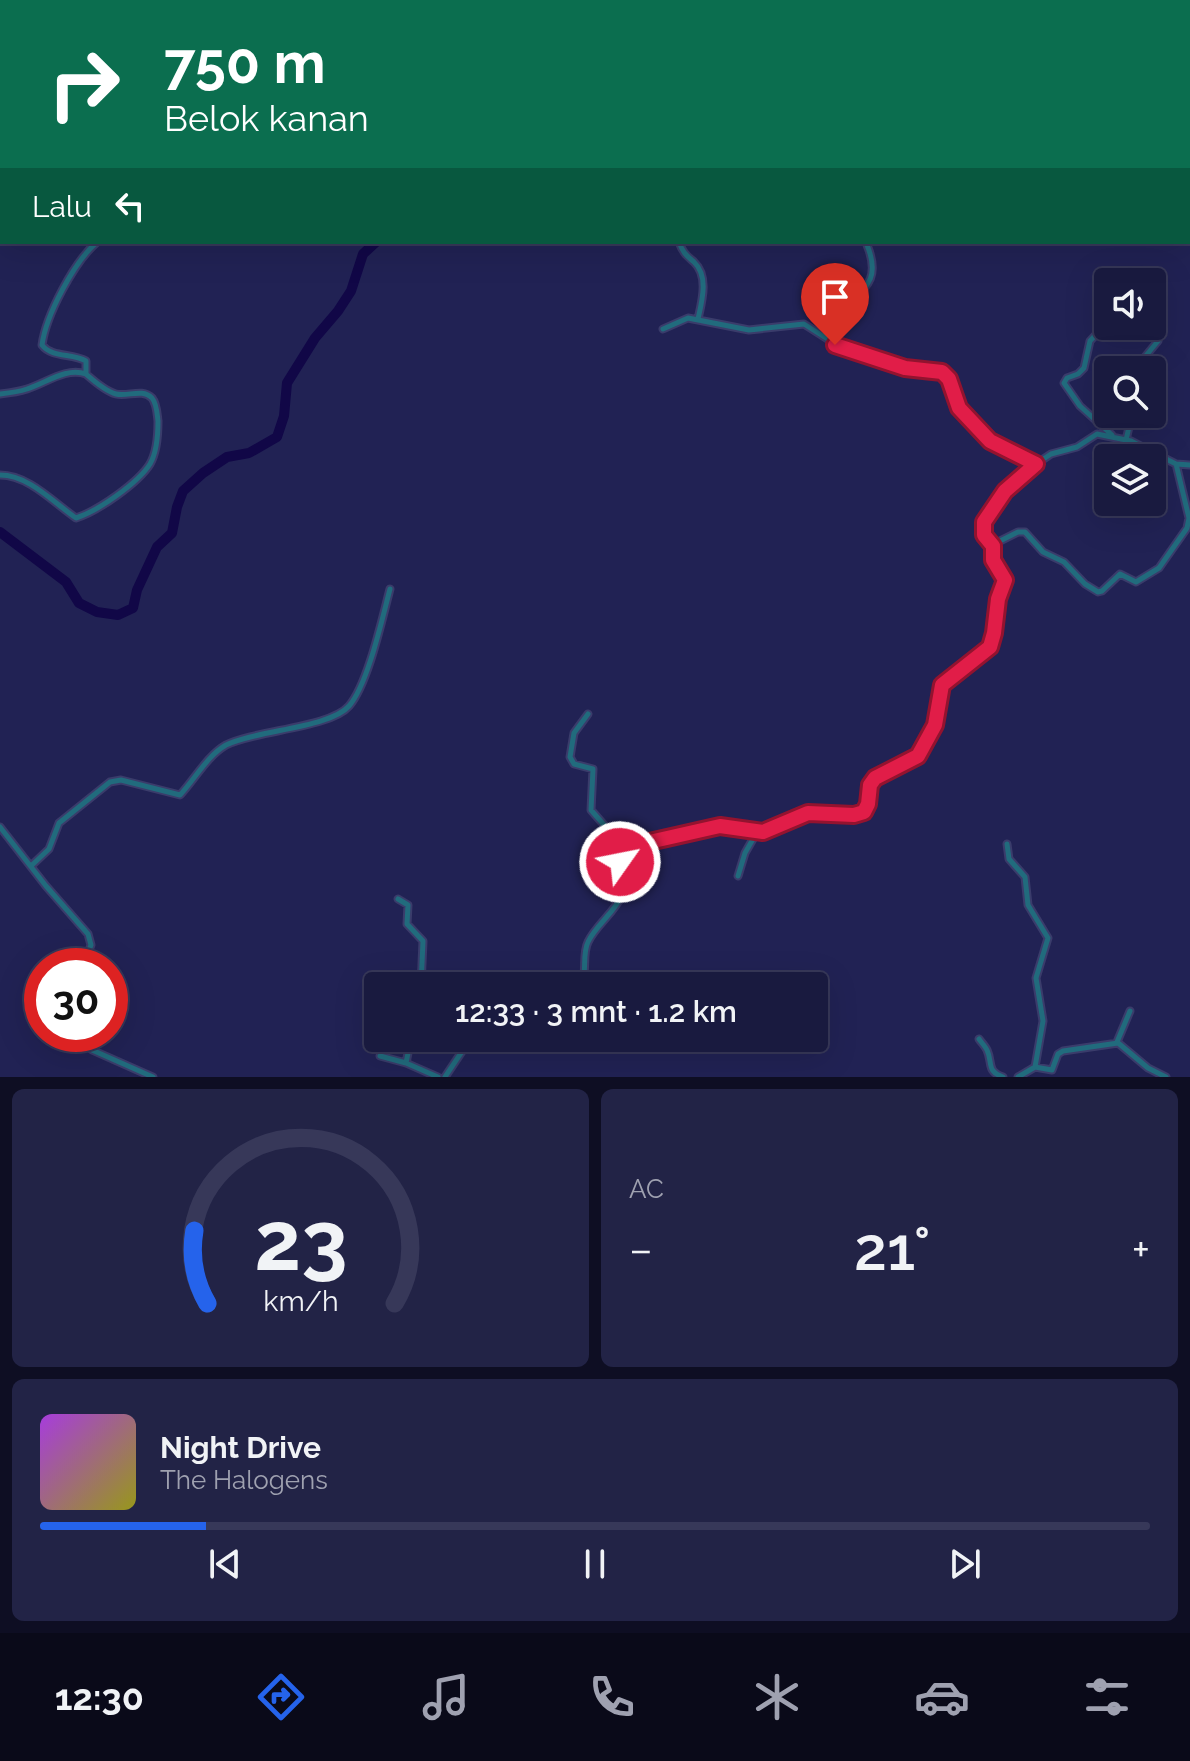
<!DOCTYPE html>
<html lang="id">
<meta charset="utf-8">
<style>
:root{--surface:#191a3f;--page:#222346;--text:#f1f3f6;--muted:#9fa1b0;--line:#373859;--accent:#2563eb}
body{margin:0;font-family:Raleway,sans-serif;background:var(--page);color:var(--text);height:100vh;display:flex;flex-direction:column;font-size:30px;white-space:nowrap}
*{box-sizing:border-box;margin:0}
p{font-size:26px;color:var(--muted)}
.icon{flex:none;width:44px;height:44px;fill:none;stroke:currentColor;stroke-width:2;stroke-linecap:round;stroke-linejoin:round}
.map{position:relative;height:1077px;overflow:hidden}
.side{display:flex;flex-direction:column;gap:12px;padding:12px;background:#0e0e23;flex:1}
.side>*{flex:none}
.guide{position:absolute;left:0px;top:0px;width:1190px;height:244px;box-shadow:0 8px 32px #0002,0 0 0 2px var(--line);background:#0b6e4f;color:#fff;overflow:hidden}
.controls{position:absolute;left:1094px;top:268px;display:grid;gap:16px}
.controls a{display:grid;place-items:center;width:72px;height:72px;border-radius:8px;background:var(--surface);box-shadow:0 8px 32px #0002,0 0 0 2px var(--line);font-size:40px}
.speed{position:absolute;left:24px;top:948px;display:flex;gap:16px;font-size:40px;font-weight:700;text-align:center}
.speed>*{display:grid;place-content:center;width:104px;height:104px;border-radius:50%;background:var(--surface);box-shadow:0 8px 32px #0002,0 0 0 2px var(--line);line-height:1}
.speed .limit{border:12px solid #d22;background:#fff;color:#111}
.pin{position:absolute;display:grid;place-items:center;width:68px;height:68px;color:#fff;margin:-82px -34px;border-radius:50% 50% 50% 0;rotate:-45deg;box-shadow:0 0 8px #0007}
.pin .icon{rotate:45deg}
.me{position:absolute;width:88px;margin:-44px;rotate:57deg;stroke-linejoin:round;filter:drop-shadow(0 0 6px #0008)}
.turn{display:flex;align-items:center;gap:28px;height:168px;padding:0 32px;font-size:36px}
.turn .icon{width:104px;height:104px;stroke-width:2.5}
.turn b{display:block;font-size:56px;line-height:68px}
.then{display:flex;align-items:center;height:76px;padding:0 32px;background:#0003;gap:16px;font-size:30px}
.big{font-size:60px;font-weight:600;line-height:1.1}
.side .card{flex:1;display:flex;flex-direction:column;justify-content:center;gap:12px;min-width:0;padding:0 28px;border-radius:12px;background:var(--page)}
.side .dial{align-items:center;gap:0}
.dial svg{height:208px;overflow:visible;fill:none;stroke:var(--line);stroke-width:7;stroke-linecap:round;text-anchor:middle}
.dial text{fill:var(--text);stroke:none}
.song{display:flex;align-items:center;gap:24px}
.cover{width:96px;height:96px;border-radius:12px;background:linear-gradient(135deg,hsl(280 70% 55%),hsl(60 70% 35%))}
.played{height:8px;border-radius:4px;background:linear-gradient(90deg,var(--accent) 15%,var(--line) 15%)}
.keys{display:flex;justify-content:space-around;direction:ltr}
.heat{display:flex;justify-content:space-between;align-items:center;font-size:44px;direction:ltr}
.side .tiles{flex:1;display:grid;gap:12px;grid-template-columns:1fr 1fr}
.card:last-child{grid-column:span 2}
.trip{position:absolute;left:364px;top:972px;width:464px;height:80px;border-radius:8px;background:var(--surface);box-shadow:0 8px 32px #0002,0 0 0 2px var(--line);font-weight:600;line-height:80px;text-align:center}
.dock{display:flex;height:128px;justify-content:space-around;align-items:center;background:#0a0a19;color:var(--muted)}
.dock .icon{width:56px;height:56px}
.dock .selected{color:var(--accent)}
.dock b{font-size:36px;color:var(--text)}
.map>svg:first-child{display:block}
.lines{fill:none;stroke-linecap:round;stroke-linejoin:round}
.river{stroke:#110747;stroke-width:10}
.minor-casing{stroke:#3a3c6b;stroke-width:9}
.minor{stroke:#216b7d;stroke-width:5}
.route-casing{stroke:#92132f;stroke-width:20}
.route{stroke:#e11d48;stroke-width:14}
</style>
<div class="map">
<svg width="1190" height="1077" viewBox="0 0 1190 1077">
<rect width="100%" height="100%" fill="#212254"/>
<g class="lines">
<path class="river" d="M 380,2 L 381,0
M 0,532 L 66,582 L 79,603 L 97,612 L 118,615 L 133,608 L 137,590 L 157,547 L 172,533 L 177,507 L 183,491 L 203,473 L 227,457 L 249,453 L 277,437 L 284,416 L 287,383 L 315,338 L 338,311 L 351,291 L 363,254 L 376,242"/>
<defs>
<path id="minor" d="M 1168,0 L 1171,2
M 127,2 L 131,0
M 1188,25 L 1190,27
M 679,242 C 683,253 686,255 694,262 C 709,276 702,301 698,319
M 1105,297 L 1103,327 L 1090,341 L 1084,368 L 1078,374 L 1067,378 L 1064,383 L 1080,406 L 1112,435
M 663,329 L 688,318 L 749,330 L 804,324 L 840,347 L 905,368 L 938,370 L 949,379 L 959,408 L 990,441 L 1036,464
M 825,336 C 831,327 836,317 843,310 C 866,287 881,279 867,245
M 1140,370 L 1144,358 L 1158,341
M 0,394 C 9,393 18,392 27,389 C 46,383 66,367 86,374
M 1126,440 L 1132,414
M 0,475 C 29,475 54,503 76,518 C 98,511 138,483 150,464 C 157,452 158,435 158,421 C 157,414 157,404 152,398 C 142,388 128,397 116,394 C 105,391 94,381 86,374 L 86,361 C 72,353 52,358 42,345 C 46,315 74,262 97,242
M 992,545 L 1018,532 L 1025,532 L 1043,552 L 1064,562 L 1085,584 L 1098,592 L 1102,591 L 1120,574 L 1136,582 L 1159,568 L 1187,528 L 1189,518 L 1176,464
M 588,714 L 574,733 L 570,757 L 574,764 L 593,769 L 591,810 L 626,850
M 0,827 L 46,886 L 88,934 L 91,945 L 83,966
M 1007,844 L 1009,859 L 1025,877 L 1028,905 L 1048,938 L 1036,978 L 1043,1021 L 1035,1067
M 31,866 L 49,849 L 59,823 L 110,782 L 121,780 L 180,795 C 194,780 208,755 226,745 C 256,730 330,728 349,706 C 368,684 382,619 390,589
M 738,876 L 745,853 L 757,832
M 398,899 L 408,905 L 407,924 L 423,941 L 421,986
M 582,986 C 587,971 582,954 588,942 C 596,925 615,912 622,895 C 629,877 612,862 630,847 L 720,826 L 763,832 L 808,813 L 860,814 L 868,804 L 870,785 L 875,778 L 918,756 L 935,725 L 942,685 L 984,654 L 990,647 L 994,633 L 999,595 L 1005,580 L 993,560 L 993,546 L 984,535 L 983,527 L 987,516 L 1011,485 L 1036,464 L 1051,454 L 1077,447 L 1097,434 L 1131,441 L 1176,464 L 1190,465
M 1130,1011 L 1117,1042 L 1148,1068 L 1166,1077
M 77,1034 L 92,1050 L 153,1077
M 979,1039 C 981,1042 985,1046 987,1050 C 993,1063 986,1071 1003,1077
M 380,1056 L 406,1063 L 438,1077
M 406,1063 L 409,1048 L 419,1038
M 445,1077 L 471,1038
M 1018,1077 L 1035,1067 L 1052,1070 L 1058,1054 L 1063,1051 L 1118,1043"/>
</defs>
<use href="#minor" class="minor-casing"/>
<use href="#minor" class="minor"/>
</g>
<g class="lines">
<defs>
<path id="route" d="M 620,862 L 626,850 L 636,845 L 720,826 L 763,832 L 808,813 L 854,815 L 864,812 L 868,804 L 870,785 L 875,778 L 918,756 L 935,725 L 942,685 L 990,647 L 994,633 L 998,599 L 1005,580 L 993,560 L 993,546 L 984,535 L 984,522 L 1005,491 L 1036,464 L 990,441 L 959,408 L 949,379 L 942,372 L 905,368 L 835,345"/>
</defs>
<use href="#route" class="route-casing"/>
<use href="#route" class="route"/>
</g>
</svg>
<div class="controls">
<a><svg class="icon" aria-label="sound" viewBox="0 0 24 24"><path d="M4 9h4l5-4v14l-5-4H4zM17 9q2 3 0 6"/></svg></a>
<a><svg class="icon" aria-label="search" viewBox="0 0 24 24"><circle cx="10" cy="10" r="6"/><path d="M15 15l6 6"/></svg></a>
<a><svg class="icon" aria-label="layers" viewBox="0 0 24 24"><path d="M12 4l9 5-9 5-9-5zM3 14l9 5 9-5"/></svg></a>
</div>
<div class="speed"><div class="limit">30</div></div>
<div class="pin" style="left:835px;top:345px;background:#d93025"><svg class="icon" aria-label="arrive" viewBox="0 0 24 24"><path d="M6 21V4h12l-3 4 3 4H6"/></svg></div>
<svg class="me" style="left:620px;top:862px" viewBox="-20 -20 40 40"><circle r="17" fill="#e11d48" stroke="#fff" stroke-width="3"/><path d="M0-11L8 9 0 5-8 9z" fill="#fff"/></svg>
<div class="trip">12:33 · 3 mnt · 1.2 km</div>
<div class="guide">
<div class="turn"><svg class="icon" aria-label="right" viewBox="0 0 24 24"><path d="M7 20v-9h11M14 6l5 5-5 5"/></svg><div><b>750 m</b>Belok kanan</div></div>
<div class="then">Lalu<svg class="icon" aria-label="left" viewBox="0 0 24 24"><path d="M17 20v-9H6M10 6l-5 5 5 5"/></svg></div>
</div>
</div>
<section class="side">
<div class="tiles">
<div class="card dial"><svg viewBox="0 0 100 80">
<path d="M14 69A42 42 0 1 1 86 69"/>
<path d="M14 69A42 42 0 0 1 9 41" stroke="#2563eb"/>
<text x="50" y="56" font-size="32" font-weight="700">23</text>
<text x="50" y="72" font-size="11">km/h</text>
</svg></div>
<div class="card"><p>AC</p>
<div class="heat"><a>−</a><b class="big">21°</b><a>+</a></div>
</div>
<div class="card">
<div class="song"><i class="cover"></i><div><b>Night Drive</b><p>The Halogens</p></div></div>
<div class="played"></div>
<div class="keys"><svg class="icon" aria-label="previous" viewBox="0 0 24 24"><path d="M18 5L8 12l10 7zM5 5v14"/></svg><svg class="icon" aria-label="pause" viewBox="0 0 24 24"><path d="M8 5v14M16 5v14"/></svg><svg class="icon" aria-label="next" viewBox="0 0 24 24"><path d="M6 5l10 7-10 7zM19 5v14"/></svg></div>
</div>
</div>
</section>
<nav class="dock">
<b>12:30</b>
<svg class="icon selected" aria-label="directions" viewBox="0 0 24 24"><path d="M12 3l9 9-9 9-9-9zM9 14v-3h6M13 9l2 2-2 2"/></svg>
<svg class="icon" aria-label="music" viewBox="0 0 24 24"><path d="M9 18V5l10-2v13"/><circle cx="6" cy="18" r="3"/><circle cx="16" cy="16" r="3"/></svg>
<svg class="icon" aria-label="phone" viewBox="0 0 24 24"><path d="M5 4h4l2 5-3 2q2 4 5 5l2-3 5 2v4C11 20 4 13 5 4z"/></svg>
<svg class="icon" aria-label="climate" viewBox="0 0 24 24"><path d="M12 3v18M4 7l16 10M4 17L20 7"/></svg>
<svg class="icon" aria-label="car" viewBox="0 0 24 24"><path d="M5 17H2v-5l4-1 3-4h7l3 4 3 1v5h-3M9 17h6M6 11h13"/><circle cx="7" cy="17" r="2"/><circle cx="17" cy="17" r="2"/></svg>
<svg class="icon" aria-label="filters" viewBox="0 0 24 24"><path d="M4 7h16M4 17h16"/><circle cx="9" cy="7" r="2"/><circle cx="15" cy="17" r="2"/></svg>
</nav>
